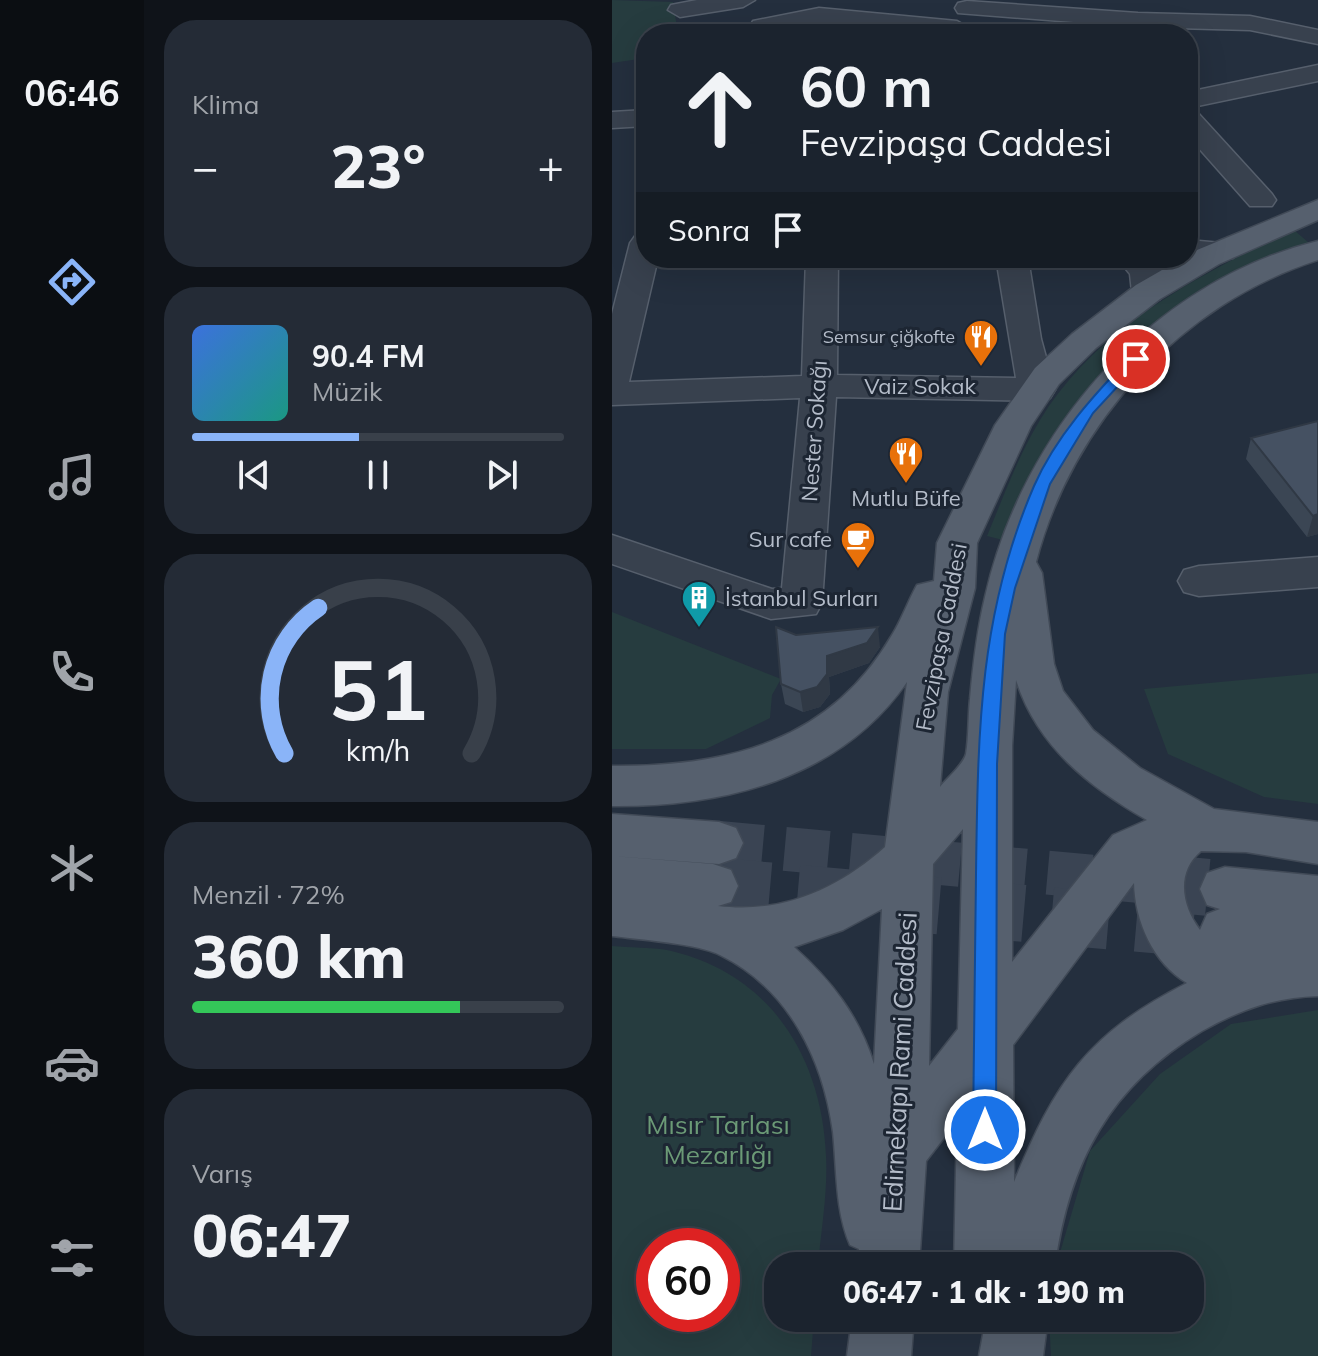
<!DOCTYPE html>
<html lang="tr">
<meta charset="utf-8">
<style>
:root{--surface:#1b232e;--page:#242b36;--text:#f1f3f6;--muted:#a0a4aa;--line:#39404a;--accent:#8ab4f8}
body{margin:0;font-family:Mulish,sans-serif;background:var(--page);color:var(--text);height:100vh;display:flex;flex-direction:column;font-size:30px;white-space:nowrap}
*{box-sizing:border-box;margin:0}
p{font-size:26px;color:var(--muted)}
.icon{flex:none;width:44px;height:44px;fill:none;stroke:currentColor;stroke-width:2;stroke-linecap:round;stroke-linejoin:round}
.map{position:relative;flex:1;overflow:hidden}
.panel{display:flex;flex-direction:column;gap:20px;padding:20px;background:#0f1319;width:468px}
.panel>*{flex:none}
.banner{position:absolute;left:24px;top:24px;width:562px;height:244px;border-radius:32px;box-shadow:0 8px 32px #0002,0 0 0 2px var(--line);background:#1b232e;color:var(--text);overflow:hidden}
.speed{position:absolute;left:24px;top:1228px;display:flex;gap:16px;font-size:40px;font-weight:700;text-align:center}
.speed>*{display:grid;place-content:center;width:104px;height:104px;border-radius:50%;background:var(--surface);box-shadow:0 8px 32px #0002,0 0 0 2px var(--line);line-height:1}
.speed .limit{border:12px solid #d22;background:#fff;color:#111}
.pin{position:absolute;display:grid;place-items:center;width:68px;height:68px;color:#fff;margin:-34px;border:4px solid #fff;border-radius:50%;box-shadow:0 2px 8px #0007}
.me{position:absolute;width:88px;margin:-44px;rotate:0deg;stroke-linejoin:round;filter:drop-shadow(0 0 6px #0008)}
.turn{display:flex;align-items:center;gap:28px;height:168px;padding:0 32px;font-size:36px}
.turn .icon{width:104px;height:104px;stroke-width:2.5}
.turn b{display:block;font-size:56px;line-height:68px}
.then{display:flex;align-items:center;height:76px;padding:0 32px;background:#0003;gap:16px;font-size:30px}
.big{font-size:60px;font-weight:800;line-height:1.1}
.panel .tile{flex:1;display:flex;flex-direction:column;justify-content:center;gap:12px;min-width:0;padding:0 28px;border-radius:32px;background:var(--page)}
.panel .dial{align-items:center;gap:0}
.dial svg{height:208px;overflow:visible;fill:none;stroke:var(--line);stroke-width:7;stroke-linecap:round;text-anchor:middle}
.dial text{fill:var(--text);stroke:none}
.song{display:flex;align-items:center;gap:24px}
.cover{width:96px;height:96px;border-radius:12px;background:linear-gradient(135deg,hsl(220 70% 55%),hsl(170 70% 35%))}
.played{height:8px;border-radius:4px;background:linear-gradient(90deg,var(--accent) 45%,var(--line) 45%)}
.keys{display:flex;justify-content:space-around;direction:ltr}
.heat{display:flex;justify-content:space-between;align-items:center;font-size:44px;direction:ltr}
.charge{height:12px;border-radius:6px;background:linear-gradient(90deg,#34c759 72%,var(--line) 0)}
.trip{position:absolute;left:152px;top:1252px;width:440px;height:80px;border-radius:32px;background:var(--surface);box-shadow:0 8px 32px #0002,0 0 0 2px var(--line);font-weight:800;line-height:80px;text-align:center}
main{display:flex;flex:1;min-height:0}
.dock{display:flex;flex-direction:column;width:144px;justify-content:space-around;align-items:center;background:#0b0e12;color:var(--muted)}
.dock .icon{width:56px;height:56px}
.dock .active{color:var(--accent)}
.dock b{font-size:36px;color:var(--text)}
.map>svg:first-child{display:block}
.green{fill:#263c3f;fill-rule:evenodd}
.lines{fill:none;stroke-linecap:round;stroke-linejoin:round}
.major-tunnel-far1{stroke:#3a4453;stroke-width:44;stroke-dasharray:44 22;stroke-linecap:butt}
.major-tunnel{stroke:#3a4453;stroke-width:57;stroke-dasharray:57 28;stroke-linecap:butt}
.minor-casing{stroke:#565f6c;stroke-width:3}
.major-casing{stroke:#414a57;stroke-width:3}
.minor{fill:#38414e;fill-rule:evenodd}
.major{fill:#56606e;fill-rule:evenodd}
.wall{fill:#3b4654}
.shaded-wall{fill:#303945}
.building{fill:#455162;stroke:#303945;stroke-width:2}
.route{fill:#1a73e8;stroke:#114b97;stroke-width:2}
.labels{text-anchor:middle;stroke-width:6;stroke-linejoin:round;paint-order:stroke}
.far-poi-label{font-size:18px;fill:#b4bcc9;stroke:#1d2633;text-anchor:end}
.street-label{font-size:22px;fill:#b4bcc9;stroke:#1d2633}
.poi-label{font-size:22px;fill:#b4bcc9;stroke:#1d2633}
.near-street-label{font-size:26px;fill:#b4bcc9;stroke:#1d2633}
.near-park-label{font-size:26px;fill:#6b9a76;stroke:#1d2633}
</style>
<main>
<nav class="dock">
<b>06:46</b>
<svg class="icon active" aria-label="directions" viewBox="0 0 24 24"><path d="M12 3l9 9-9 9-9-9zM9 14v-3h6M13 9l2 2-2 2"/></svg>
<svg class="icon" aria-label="music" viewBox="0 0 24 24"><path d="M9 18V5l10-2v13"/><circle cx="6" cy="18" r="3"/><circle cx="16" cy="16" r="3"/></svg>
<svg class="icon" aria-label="phone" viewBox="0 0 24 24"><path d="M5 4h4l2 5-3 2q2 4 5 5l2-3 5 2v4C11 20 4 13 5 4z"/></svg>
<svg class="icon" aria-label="climate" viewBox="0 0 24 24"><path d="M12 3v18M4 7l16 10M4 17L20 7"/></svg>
<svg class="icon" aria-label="car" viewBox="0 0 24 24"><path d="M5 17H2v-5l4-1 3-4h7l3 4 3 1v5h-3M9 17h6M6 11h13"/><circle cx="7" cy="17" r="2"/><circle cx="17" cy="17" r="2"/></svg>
<svg class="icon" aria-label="filters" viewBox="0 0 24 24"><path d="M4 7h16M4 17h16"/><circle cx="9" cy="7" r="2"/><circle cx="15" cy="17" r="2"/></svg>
</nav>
<section class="panel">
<div class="tile"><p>Klima</p>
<div class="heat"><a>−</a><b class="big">23°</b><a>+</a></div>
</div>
<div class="tile">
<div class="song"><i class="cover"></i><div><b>90.4 FM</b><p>Müzik</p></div></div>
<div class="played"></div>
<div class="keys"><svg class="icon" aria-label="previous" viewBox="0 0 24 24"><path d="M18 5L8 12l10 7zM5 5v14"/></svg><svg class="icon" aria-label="pause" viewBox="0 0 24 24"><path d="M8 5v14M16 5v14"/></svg><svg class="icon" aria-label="next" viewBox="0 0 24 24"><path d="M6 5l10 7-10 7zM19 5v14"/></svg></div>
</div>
<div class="tile dial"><svg viewBox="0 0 100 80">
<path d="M14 69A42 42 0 1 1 86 69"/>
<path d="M14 69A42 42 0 0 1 27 13" stroke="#8ab4f8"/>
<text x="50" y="56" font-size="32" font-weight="700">51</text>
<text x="50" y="72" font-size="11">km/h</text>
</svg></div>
<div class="tile"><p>Menzil · 72%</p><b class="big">360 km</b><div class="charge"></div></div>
<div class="tile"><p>Varış</p><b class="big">06:47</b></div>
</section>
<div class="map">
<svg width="706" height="1356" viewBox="0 0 706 1356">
<rect width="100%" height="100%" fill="#242f3e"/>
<path class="green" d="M 0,0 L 61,2 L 66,34 L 34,34 L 34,58 L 0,63 Z
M 682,230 L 697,243 C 554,295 443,394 391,540 L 375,536 C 391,498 406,456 428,420 C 484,328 587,274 682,230 Z
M 0,612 L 169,679 L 160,695 L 158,718 L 94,749 L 0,749 Z
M 706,673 L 706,804 L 652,797 L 556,754 L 532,689 Z
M 0,946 C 18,948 38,947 55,950 C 157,972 210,1056 214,1156 C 216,1192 209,1230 206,1266 L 166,1266 L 166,1318 L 202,1318 L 199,1356 L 0,1356 ZM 42,1246 L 110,1246 L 110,1314 L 42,1314 Z
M 706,1010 L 706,1356 L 439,1356 L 437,1318 L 578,1318 L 578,1266 L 444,1266 L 478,1151 L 548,1074 L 619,1024 Z"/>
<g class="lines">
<path class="major-tunnel-far1" d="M 107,843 L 561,884"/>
<path class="major-tunnel" d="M 539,882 L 613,889
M 101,886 L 613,931"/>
<defs>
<path id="minor" d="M 85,0 L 143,0 L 131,7 L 68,17 L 56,10 L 59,5 Z
M 355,1 L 526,13 L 638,16 L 706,30 L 706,44 L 638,30 L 526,27 L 346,13 L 343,8 L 346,3 Z
M 207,8 L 345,21 L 357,28 L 351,34 L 330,34 L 207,22 L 150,33 L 138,26 L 141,21 Z
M 706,65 L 706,81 L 576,108 L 576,92 Z
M 34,110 L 34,126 L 0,128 L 0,112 Z
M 576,111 L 586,113 L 660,194 L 664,200 L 660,206 L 638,206 L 576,136 Z
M 34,234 L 34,258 L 46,258 L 17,382 L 190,376 L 194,258 L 226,258 L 225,375 L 404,378 L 384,258 L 416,258 L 429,339 L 443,390 L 438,398 L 425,401 L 224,397 L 210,603 L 204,614 L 159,619 L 0,564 L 0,535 L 160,589 L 170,588 L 188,398 L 0,405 L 0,314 L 18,243 L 23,236 Z
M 576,240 L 621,244 L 626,251 L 621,258 L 576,258 Z
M 505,258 L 538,258 L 550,272 L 552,292 L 548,299 L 536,302 L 524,299 L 520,292 L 518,274 Z
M 706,557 L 706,587 L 587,596 L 572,592 L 566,581 L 572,570 L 587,566 Z"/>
<path id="major" d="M 706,200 L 706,220 L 607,264 L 548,299 L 484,348 L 447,384 L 419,426 L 365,543 L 363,588 L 336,692 L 328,787 C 335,778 351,765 354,754 C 357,737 356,717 358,699 C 361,665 365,630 373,597 C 410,432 539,282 706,241 L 706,260 C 568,304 460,424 424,562 L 430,573 L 442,664 L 451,691 L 481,730 L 528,768 L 602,809 L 706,822 L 706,864 L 634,852 L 589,851 C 564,872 569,905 588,930 L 595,914 L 608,909 L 595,905 L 588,889 L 595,873 L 613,867 L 706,876 L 706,996 C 663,997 627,1010 590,1031 C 498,1086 457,1162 443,1266 L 342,1266 L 345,1121 L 314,1161 L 307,1266 L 245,1266 L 247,1249 L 238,1245 C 223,1210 225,1170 221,1132 C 211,1059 177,989 108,955 C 88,944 25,939 0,936 L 0,856 L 101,864 L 119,870 L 126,886 L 119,902 L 106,906 C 170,914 226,889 273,847 L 295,682 C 228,779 111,807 0,806 L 0,766 C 115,767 218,742 280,635 C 290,619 296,601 305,585 L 322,581 L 325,543 L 383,425 L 423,368 L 460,334 L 524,285 L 585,250 ZM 404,680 C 425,746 477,787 535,820 L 501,835 L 400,962 L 400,746 ZM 351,829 L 346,1029 L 317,1066 L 321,864 ZM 522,883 C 523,921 541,963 575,983 C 476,1033 443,1082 402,1182 L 401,1045 ZM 270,909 L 262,1064 C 247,1016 219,980 182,947 L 231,930 Z
M 0,814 L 107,822 L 124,828 L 131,843 L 124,858 L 107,864 L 0,856 Z
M 240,1318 L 302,1318 L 299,1356 L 235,1356 Z
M 374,1318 L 436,1318 L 431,1356 L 367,1356 Z"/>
</defs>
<use href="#minor" class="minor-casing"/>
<use href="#major" class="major-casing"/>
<use href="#minor" class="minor"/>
<use href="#major" class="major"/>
</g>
<path class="wall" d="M 706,421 L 706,534 L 695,537 L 634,459 L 639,438 Z
M 184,635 L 268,647 L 257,663 L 217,677 L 218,694 L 208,707 L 191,712 L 173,704 L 169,684 Z"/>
<path class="shaded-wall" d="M 706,514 L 706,534 L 695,537 L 701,516 Z
M 266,627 L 268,647 L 257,663 L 217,677 L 218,694 L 208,707 L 191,712 L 188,692 L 215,656 Z"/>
<path class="building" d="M 706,421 L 706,514 L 701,516 L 639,438 Z
M 164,627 L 184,635 L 266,627 L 255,643 L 215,656 L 215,674 L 205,687 L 188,692 L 169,684 Z"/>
<path class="route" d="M 519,356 L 531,359 L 481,413 L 438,484 L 403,588 L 393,634 L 385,764 L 384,1130 L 381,1138 L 373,1141 L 364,1138 L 361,1130 C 362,1044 363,959 364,874 C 366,736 366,616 422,486 C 444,436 482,395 519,356 Z"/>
<defs>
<symbol id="restaurant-pin" viewBox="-11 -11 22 30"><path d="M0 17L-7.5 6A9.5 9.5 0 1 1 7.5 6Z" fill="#e8710a" stroke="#1d2633"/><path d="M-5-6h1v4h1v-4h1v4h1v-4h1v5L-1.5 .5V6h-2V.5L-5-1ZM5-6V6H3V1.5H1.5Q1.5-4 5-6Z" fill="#fff"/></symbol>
<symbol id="cafe-pin" viewBox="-11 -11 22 30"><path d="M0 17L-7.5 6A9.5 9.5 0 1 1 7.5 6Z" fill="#e8710a" stroke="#1d2633"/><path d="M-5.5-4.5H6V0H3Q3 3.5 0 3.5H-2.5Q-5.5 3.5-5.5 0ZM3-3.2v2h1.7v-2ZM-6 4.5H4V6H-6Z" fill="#fff"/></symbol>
<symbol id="building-pin" viewBox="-11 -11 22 30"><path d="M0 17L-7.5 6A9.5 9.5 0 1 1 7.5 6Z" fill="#0f9aa8" stroke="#1d2633"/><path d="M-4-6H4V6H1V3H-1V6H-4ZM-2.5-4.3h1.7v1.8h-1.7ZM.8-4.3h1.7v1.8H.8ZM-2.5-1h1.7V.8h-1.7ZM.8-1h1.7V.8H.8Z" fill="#fff"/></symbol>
</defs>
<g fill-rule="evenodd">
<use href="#restaurant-pin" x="349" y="317" width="40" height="54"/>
<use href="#restaurant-pin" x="274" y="434" width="40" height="54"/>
<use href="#cafe-pin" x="226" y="519" width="40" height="54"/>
<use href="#building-pin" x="67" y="578" width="40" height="54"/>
</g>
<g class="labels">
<g class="far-poi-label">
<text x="343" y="343">Semsur çiğkofte</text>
</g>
<g class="street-label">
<text x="308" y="394">Vaiz Sokak</text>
<text transform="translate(202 431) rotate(-86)" y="8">Nester Sokağı</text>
<text transform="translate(329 637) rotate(-79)" y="8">Fevzipaşa Caddesi</text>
</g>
<g class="poi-label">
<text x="294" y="506">Mutlu Büfe</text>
<text x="220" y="547" text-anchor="end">Sur cafe</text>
<text x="113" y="606" text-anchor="start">İstanbul Surları</text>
</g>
<g class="near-street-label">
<text transform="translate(288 1062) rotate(-87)" y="9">Edirnekapı Rami Caddesi</text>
</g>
<g class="near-park-label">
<text x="106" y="1134">Mısır Tarlası<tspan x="106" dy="30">Mezarlığı</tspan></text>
</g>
</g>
</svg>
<div class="speed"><div class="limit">60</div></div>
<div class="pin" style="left:524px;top:359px;background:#d93025"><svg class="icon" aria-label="arrive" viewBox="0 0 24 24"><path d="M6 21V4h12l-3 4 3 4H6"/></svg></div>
<svg class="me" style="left:373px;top:1130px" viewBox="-20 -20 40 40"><circle r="17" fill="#1a73e8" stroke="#fff" stroke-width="3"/><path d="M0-11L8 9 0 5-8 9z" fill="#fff"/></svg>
<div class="trip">06:47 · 1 dk · 190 m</div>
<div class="banner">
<div class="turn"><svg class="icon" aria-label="ahead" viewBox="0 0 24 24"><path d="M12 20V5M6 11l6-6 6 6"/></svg><div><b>60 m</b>Fevzipaşa Caddesi</div></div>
<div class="then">Sonra<svg class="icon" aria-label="arrive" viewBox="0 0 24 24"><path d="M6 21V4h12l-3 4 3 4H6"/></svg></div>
</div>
</div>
</main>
